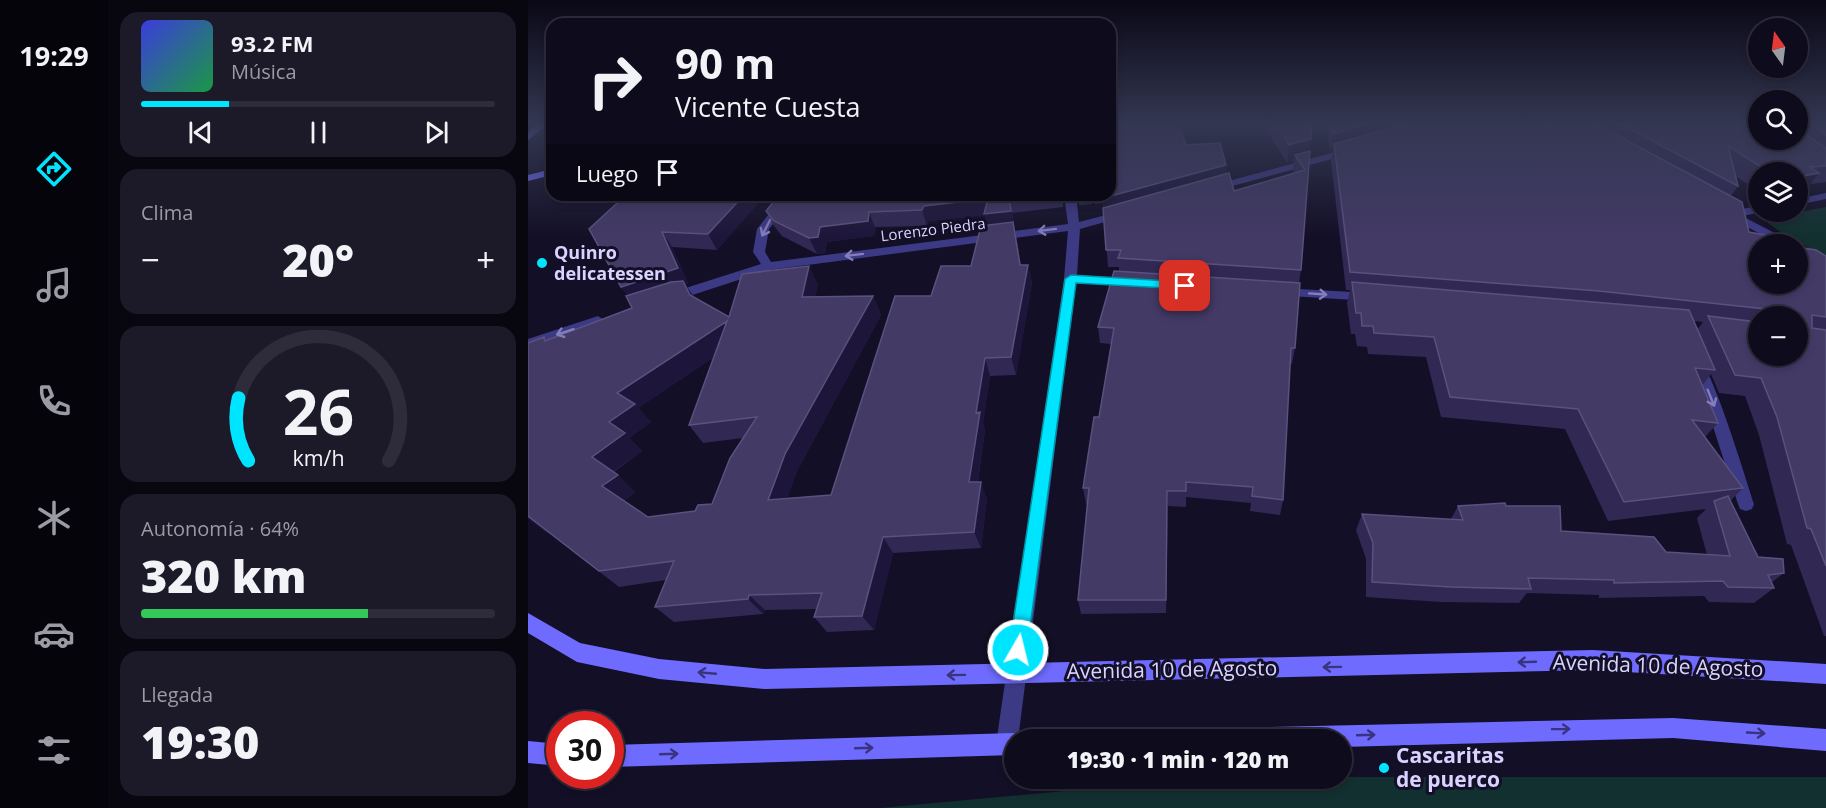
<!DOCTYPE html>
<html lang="es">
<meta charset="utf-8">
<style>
:root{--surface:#0e0b1c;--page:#1c1929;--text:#f1f3f6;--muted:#9b9ba3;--line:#2e2b3b;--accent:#00e5ff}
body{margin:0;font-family:"Open Sans",sans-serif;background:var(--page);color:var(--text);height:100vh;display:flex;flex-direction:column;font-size:22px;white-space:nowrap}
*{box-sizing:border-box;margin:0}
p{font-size:20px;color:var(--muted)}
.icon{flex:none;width:33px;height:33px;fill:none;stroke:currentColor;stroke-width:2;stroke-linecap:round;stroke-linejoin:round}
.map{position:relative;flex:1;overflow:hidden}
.drawer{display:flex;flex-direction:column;gap:12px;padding:12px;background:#08060f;width:420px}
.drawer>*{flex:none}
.guide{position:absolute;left:18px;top:18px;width:570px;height:183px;border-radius:18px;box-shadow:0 3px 9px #0003,0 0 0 2px var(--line);background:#0e0b1c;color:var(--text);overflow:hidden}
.needle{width:39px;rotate:346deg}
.tools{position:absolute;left:1220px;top:18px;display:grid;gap:12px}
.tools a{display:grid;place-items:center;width:60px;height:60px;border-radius:50%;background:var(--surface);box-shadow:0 3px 9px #0003,0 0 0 2px var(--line);font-size:30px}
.speed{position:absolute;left:18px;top:711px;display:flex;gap:12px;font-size:30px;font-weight:700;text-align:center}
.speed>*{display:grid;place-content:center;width:78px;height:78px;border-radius:50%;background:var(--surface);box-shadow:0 3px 9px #0003,0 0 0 2px var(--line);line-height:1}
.speed .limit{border:9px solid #d22;background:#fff;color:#111}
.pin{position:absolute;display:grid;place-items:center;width:51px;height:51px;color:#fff;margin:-26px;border-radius:12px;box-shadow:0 3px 9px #0006}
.me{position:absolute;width:66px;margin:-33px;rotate:8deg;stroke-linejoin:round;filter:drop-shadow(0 0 4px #0008)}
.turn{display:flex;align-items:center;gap:21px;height:126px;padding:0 30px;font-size:27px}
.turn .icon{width:78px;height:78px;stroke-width:2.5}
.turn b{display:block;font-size:42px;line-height:51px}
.then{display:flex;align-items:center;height:57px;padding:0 30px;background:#0003;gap:12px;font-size:22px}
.big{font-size:45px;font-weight:800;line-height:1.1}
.drawer .tile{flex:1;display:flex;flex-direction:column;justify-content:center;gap:9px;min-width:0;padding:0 21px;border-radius:18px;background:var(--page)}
.drawer .dial{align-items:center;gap:0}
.dial svg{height:156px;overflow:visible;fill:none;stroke:var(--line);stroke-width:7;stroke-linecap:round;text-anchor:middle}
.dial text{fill:var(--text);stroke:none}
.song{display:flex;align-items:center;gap:18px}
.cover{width:72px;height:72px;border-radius:9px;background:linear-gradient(135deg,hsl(240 70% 55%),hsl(140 70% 35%))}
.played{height:6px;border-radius:3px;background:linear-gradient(90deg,var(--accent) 25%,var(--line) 25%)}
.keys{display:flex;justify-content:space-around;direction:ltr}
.heat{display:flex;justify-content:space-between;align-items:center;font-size:33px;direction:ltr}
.charge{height:9px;border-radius:4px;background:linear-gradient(90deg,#34c759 64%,var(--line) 0)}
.trip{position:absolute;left:476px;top:729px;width:348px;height:60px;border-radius:30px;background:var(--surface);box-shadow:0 3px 9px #0003,0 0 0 2px var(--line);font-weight:800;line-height:60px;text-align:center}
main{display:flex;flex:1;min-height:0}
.dock{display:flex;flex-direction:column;width:108px;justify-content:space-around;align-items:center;background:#06040b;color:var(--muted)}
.dock .icon{width:42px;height:42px}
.dock .current{color:var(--accent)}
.dock b{font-size:27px;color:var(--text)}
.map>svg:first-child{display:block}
.green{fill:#12302f}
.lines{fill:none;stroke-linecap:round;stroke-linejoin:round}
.street{fill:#3d3a85;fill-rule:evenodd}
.secondary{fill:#6f6bff;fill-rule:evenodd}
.wall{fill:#312854;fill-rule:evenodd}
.shaded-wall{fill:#1d163a}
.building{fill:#433a66;stroke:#5a527e;stroke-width:1.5;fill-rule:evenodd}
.oneway{stroke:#837fbc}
.oneway2{stroke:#38347d}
.route{fill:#00e5ff;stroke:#0095a6;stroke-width:1.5}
.poi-dot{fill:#00e5ff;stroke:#130f26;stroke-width:2}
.labels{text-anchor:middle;stroke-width:6;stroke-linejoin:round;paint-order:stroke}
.far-street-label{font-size:15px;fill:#d9d4ff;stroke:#130f26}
.poi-label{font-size:18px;font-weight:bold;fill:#d9d4ff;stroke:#130f26;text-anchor:start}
.near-street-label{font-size:21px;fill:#d9d4ff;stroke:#130f26}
.near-poi-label{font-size:21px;font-weight:bold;fill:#d9d4ff;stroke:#130f26;text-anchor:start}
</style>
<main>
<nav class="dock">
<b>19:29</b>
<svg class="icon current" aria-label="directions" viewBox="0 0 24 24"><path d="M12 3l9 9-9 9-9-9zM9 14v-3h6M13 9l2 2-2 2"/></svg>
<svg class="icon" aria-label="music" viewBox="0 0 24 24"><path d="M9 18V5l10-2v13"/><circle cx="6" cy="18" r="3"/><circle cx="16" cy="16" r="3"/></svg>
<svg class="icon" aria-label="phone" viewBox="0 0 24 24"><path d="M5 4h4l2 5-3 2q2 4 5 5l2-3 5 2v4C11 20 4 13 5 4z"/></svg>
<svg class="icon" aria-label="climate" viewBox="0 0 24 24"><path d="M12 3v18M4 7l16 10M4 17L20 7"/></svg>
<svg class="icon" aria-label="car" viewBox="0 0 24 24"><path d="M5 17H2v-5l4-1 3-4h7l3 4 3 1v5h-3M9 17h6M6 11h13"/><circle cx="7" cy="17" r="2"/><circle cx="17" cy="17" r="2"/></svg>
<svg class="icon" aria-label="filters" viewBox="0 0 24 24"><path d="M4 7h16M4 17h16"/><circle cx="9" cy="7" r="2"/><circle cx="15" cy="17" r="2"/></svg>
</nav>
<section class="drawer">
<div class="tile">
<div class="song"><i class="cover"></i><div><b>93.2 FM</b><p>Música</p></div></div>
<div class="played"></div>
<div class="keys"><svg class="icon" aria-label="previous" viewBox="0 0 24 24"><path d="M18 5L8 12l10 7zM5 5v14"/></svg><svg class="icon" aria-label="pause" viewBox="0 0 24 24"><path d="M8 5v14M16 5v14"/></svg><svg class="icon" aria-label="next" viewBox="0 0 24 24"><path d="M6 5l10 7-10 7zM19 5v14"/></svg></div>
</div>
<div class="tile"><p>Clima</p>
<div class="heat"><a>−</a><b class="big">20°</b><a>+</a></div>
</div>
<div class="tile dial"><svg viewBox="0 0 100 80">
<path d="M14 69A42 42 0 1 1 86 69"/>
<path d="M14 69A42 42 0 0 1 9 37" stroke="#00e5ff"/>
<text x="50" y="56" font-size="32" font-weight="700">26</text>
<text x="50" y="72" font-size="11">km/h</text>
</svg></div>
<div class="tile"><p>Autonomía · 64%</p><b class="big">320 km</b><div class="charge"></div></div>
<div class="tile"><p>Llegada</p><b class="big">19:30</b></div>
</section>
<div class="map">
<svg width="1298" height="808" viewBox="0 0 1298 808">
<rect width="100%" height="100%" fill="#130f26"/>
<path class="green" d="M 1298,207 L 1298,257 L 1258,236 L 1240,223 L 1244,217 Z
M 813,777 L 1298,777 L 1298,808 L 352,808 L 667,779 Z"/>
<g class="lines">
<path class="street" d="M 822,148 L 826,149 L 826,153 L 686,191 L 680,188 L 682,186 Z
M 1298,193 L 1298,199 L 1269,205 L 1269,199 Z
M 256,195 L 268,195 L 241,229 L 237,252 L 243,262 L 540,224 L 536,195 L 548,195 L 551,222 L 594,211 L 600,214 L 598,216 L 552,229 L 549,275 L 602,278 L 608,282 L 602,286 L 548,283 L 490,740 L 486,740 L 486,752 L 479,755 L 472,751 L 468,744 L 536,279 L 540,231 L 241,270 L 149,300 L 139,300 L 137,297 L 139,294 L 233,264 L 225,252 L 229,229 Z
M 1230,206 L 1230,212 L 1234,212 L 1214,216 L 1262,241 L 1264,244 L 1250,244 L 1196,214 L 1198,212 Z
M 752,288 L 842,293 L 849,297 L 842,301 L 747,295 L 746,292 L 747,289 Z
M 70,316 L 77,321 L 75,324 L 0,349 L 0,339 Z
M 1169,358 C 1183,362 1219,483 1226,504 L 1224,509 L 1218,511 L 1212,509 L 1210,504 L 1179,408 L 1162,363 Z"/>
<path class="secondary" d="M 9,124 L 20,124 L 0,140 L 0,132 Z
M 24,169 L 24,175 L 0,181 L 0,175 Z
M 0,613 L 52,643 L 131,659 L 237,669 L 1065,650 L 1298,664 L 1298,684 L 1065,670 L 237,689 L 131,679 L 49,662 L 0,633 Z
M 1145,718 L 1298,729 L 1298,751 L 1145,738 L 813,747 L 813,740 L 643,740 L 646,733 L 653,729 Z
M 486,733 L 495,740 L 486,740 L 486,755 L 82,767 L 82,745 Z
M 0,741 L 32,744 L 32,766 L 0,763 Z"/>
</g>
<path class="wall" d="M 735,124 L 1230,124 L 1269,140 L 1269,124 L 1298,124 L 1298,182 L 1283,184 L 1277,191 L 1269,192 L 1269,172 L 1230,172 L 1230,191 L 1207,176 L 1210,186 L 1203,196 L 1221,232 L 1230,244 L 1298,256 L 1298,636 L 1296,636 L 1263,545 L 1259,544 L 1231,435 L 1217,396 L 1191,393 L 1183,374 L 1174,386 L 1190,423 L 1177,437 L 1215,488 L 1202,501 L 1230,557 L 1256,573 L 1243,583 L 1246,588 L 1226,603 L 1181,602 L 1176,596 L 1071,598 L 1071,595 L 999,593 L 991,603 L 913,602 L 838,597 L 838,559 L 828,530 L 834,514 L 923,519 L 930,506 L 978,506 L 1033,531 L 1138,552 L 1179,555 L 1169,518 L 1178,509 L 1080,521 L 1037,429 L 913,417 L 898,357 L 840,354 L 839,347 L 829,346 L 827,334 L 823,334 L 819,303 L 822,290 L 818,290 L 803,161 L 805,150 L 802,151 L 799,129 L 784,130 L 781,151 L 773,270 L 771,283 L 767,348 L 764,364 L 762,364 L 755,500 L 752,515 L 722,511 L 723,503 L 658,497 L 658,507 L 640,506 L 638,613 L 553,614 L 550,600 L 559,504 L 558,504 L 555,488 L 571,417 L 583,344 L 572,343 L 570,327 L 591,272 L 591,267 L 580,267 L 575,203 L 567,204 L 565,195 L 582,195 L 658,145 L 698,165 L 698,174 L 706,191 L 766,173 L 765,172 L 766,161 L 759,163 ZM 1230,316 L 1269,316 L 1230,356 ZM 1166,321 L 1175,322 L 1169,330 Z
M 88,195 L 237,195 L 189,250 L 144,247 L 160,283 L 157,284 L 167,298 L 201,317 L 290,284 L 287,297 L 345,296 L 353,315 L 269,471 L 259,498 L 303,495 L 403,296 L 443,266 L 459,225 L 457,215 L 400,221 L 399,226 L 347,227 L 346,236 L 299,242 L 297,253 L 289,254 L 254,236 L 246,226 L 238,211 L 459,205 L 461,195 L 534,195 L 535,207 L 484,213 L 493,265 L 500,265 L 504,283 L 488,375 L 462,376 L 455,423 L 457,430 L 450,482 L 459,499 L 453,548 L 365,553 L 346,630 L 299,632 L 286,617 L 289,609 L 237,610 L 235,614 L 146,622 L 127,607 L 138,580 L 91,587 L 20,532 L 18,533 L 16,337 L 18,340 L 104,308 L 100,296 L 93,287 L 92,201 ZM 186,357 L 161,425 L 175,443 L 215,438 L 184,504 L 167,511 L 120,517 L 96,501 L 107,492 L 86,472 L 114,451 L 101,438 L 123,422 L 110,408 Z
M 550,195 L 563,195 L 564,204 L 551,205 Z"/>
<path class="shaded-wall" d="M 839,124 L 898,124 L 806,144 L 805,150 L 802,151 L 805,134 Z
M 783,139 L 781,157 L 767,155 L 766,161 L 759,163 L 761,145 Z
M 698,165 L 697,180 L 576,213 L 575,198 Z
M 1291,173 L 1277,191 L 1269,192 L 1269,177 Z
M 216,195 L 237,195 L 189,250 L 180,234 Z
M 456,195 L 459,195 L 459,214 L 481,196 L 496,284 L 461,232 L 457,215 L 400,221 L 399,226 L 394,210 L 396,206 Z
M 341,212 L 347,227 L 346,236 L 299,242 L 297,253 L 289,254 L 281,238 L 292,227 Z
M 134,232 L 144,247 L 160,283 L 157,284 L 167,299 L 105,303 L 93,287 Z
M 500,265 L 504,283 L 488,375 L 483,357 Z
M 281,266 L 290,284 L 283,316 L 274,297 Z
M 345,296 L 353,315 L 269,471 L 253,517 L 240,500 L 257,454 Z
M 199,321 L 211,340 L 110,408 L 123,422 L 101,438 L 114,451 L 82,474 L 64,457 L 81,422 L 89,393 Z
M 457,358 L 462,376 L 455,423 L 457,430 L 447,500 L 441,482 L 448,413 Z
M 90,475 L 107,492 L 93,504 L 74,486 Z
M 453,482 L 459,499 L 453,548 L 446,532 Z
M 639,491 L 640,506 L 638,613 L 638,600 Z
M 0,516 L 20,532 L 18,533 L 0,519 Z
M 355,537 L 365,553 L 346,630 L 334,616 Z
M 221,595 L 237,610 L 235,614 L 220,599 Z"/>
<path class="building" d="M 582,124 L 650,124 L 658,145 L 692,143 L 698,165 L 575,198 L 574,195 L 582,195 Z
M 748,124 L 784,124 L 783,139 L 761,145 Z
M 803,124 L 839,124 L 805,134 Z
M 876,124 L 1007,124 L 1022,125 L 1021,124 L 1068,124 L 1214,202 L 1221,232 L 1259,239 L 1260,244 L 1230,244 L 1230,284 L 1269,284 L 1269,247 L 1288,250 L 1298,256 L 1298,317 L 1284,315 L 1284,328 L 1298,330 L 1298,566 L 1283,529 L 1279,528 L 1249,417 L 1233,378 L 1207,375 L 1180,316 L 1230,322 L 1230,356 L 1269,356 L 1269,316 L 1247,316 L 1247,310 L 1071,291 L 822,272 L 806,144 Z
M 1092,124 L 1230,124 L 1230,140 L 1269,140 L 1269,129 L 1298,148 L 1298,166 L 1282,167 L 1291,173 L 1269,177 L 1269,172 L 1241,172 L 1200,146 L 1210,186 Z
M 1281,124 L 1298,124 L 1298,135 Z
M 782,151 L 773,270 L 590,258 L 593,250 L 578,250 L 575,208 L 701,173 L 706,191 L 777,170 L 767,155 Z
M 98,195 L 216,195 L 180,234 L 134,232 L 150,268 L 93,287 L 61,229 Z
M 251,195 L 456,195 L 456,199 L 396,206 L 394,210 L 341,212 L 340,221 L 292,227 L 290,237 L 281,238 L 246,221 L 238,211 Z
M 461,195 L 485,195 L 481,196 L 483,211 L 456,214 Z
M 485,222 L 492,265 L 500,265 L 483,357 L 457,358 L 448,413 L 452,412 L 441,482 L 453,482 L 446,532 L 355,537 L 334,616 L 286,617 L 294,593 L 221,595 L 220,599 L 127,607 L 146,561 L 71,571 L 0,516 L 0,343 L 16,337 L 17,341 L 104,308 L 98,296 L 143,282 L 155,281 L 162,295 L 201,317 L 214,274 L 281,266 L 274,297 L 345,296 L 257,454 L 240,500 L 303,495 L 367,296 L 403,296 L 413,266 L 443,266 L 453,226 ZM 199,321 L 161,425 L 229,417 L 202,458 L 184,504 L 170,505 L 167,511 L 120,517 L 74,486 L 90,475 L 64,457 L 97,433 L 81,422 L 107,404 L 89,393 Z
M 586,271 L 772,283 L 767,348 L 763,348 L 755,500 L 724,496 L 725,487 L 658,482 L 658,491 L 639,491 L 638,600 L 550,600 L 561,488 L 555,488 L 566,417 L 571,417 L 586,328 L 570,327 Z
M 824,282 L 1161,310 L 1187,370 L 1167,368 L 1190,423 L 1164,420 L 1215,488 L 1096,502 L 1050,409 L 922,397 L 906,337 L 846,333 L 845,326 L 834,326 L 833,313 L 828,313 Z
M 1200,496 L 1230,557 L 1255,559 L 1256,573 L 1240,575 L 1246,588 L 1200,587 L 1195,581 L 1086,583 L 1086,580 L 1000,578 L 1003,589 L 923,587 L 844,582 L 845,543 L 834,514 L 935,520 L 930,506 L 977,503 L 978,506 L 1032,506 L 1033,531 L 1126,537 L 1138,552 L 1202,556 L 1186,501 Z"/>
<defs><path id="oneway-shaft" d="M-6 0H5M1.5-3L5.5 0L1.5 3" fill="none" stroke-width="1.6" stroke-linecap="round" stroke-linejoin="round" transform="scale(1.5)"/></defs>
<g class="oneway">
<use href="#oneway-shaft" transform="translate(238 228) rotate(117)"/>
<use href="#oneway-shaft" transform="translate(519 230) rotate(173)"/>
<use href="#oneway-shaft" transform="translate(326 255) rotate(173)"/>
<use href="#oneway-shaft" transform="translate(790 294) rotate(4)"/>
<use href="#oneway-shaft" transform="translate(37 332) rotate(162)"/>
<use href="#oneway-shaft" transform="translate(1183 398) rotate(68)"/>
</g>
<g class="oneway2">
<use href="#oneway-shaft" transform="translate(999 662) rotate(178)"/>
<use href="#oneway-shaft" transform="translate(804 667) rotate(179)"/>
<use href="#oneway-shaft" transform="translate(179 673) rotate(-175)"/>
<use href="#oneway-shaft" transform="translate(428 675) rotate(179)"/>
<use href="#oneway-shaft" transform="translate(1033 729) rotate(-1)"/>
<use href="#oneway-shaft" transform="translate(1228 733) rotate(3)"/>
<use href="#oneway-shaft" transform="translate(838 735) rotate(-2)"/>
<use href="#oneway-shaft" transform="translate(336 748) rotate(-2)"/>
<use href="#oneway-shaft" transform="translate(141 754) rotate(-2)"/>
</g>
<linearGradient id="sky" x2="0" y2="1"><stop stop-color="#0a0815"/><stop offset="0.52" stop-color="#333752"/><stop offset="1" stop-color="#333752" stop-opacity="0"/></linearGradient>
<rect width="1298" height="238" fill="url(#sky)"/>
<path class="route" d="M 543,275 L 657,282 L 663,286 L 657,289 L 548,283 L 499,650 L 496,656 L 490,659 L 484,656 L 481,650 L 537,279 Z"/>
<g class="poi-dot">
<circle cx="14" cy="263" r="6"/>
<circle cx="856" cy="768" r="6"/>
</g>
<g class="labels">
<g class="far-street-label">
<text transform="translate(405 230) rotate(-7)" y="5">Lorenzo Piedra</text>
</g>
<g class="poi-label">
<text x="26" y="259">Quinro<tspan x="26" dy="21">delicatessen</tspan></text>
</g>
<g class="near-street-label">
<text transform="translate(1130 666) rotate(2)" y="7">Avenida 10 de Agosto</text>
<text transform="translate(644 670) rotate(-1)" y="7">Avenida 10 de Agosto</text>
</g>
<g class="near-poi-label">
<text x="868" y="763">Cascaritas<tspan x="868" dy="24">de puerco</tspan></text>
</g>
</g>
</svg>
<div class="tools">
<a><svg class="needle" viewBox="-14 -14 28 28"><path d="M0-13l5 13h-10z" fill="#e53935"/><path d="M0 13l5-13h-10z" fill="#9b9ba3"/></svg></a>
<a><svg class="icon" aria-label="search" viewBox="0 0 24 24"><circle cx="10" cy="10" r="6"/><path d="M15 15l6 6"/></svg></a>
<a><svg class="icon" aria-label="layers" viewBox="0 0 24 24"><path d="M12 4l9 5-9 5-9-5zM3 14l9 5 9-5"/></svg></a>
<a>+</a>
<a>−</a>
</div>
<div class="speed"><div class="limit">30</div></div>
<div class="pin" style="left:657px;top:286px;background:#d93025"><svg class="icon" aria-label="arrive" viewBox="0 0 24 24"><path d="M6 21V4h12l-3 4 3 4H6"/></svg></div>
<svg class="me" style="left:490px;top:650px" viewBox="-20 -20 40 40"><circle r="17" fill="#00e5ff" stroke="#fff" stroke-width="3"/><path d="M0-11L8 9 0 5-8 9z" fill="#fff"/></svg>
<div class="trip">19:30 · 1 min · 120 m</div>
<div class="guide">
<div class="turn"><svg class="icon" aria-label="right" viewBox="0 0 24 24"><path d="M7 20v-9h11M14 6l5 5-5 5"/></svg><div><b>90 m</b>Vicente Cuesta</div></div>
<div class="then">Luego<svg class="icon" aria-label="arrive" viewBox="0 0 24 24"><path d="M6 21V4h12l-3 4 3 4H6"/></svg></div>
</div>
</div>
</main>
